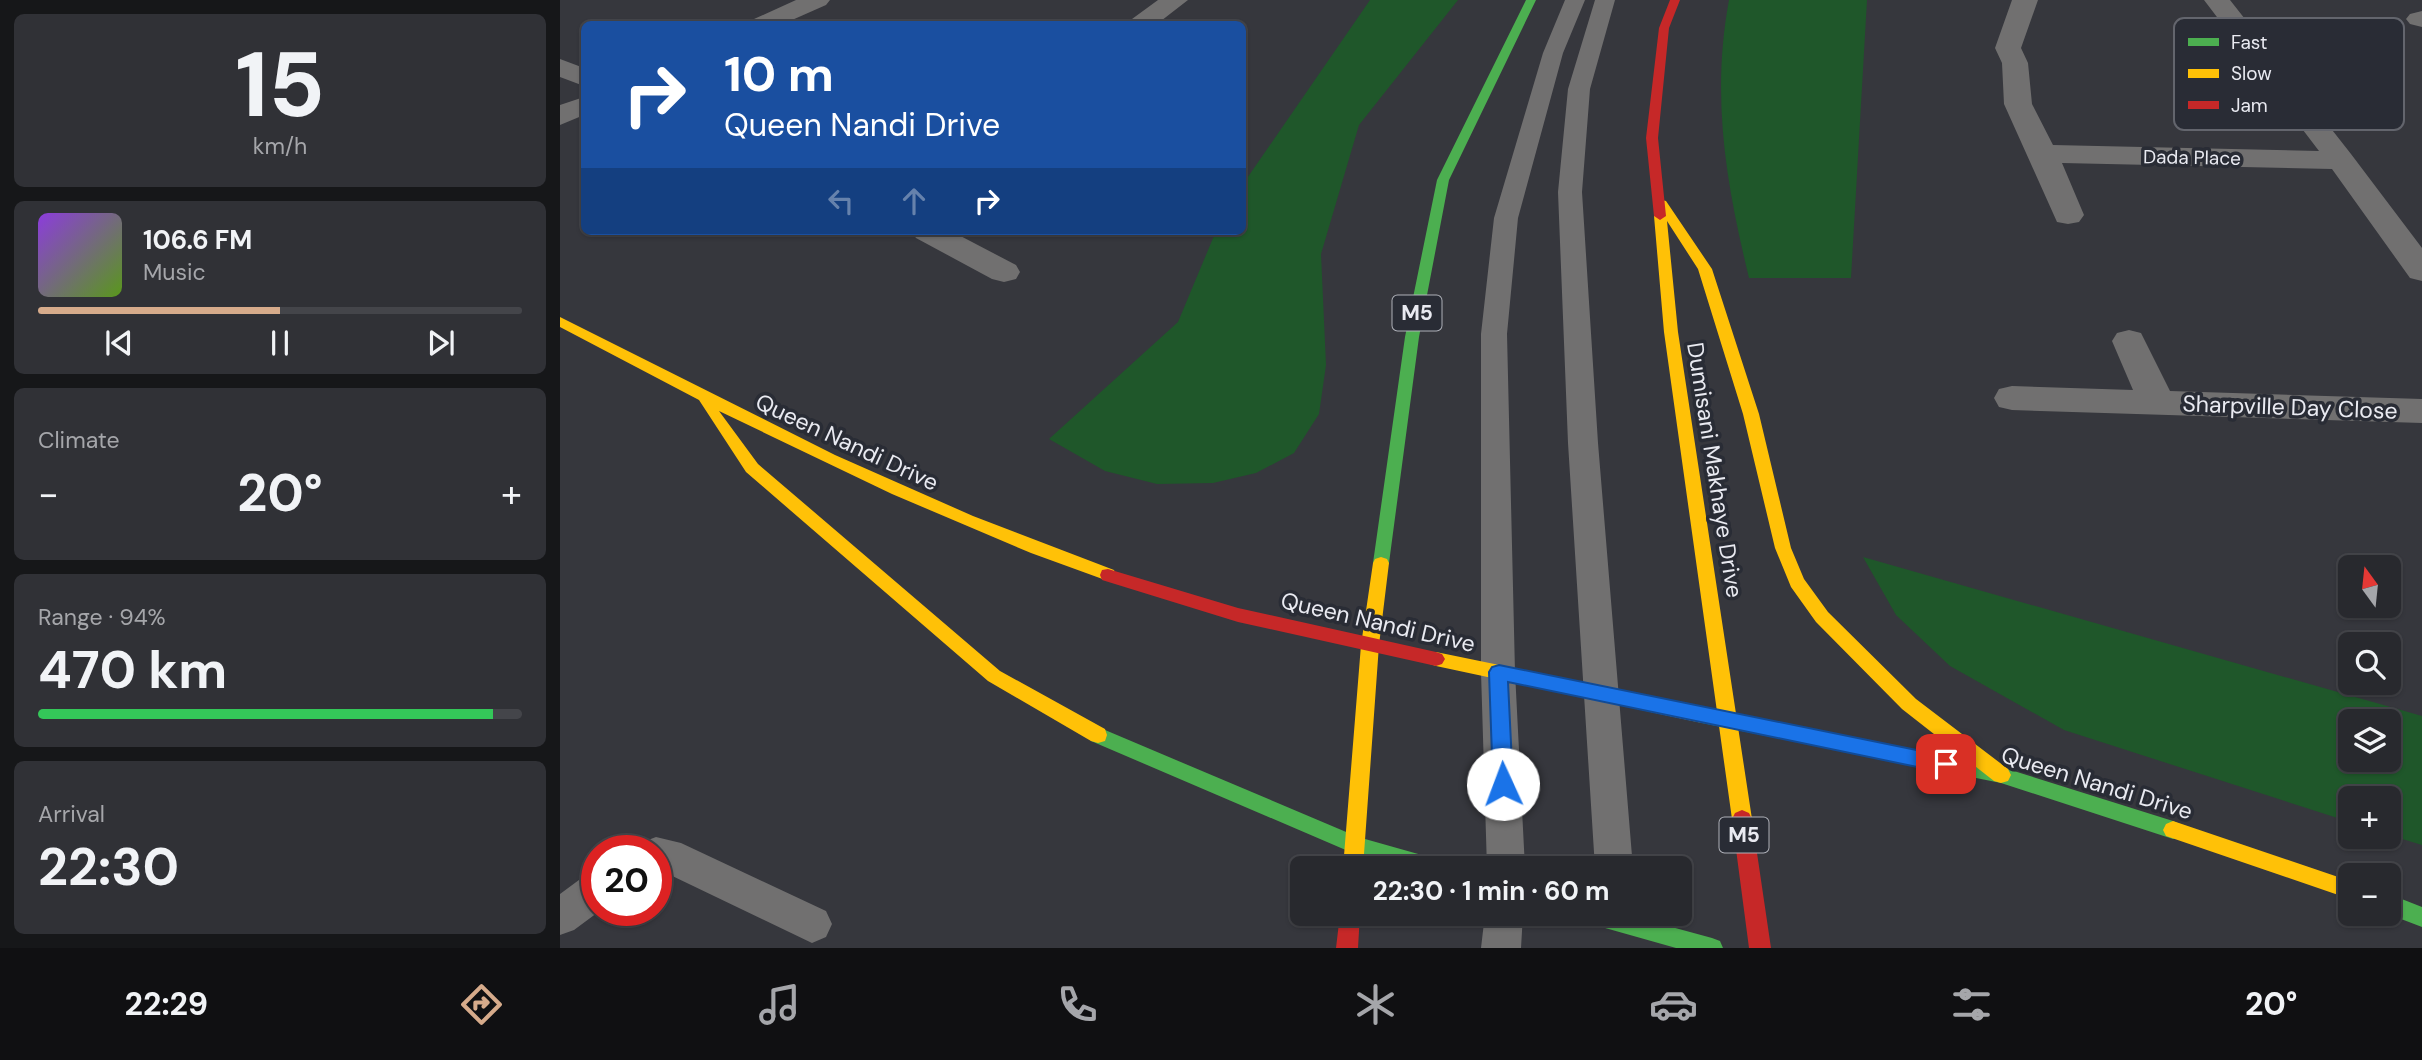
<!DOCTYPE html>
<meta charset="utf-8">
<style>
:root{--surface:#28292e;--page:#303136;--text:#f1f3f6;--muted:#a5a6aa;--line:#44454a;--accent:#d6ab8b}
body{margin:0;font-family:"DM Sans",sans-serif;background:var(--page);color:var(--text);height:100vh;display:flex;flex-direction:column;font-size:26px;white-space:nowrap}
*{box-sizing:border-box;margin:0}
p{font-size:23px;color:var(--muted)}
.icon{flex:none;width:38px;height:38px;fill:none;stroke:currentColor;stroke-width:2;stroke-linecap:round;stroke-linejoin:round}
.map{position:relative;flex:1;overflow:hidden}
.side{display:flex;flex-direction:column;gap:14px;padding:14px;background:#161719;width:560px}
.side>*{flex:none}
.banner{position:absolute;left:21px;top:21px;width:665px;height:214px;border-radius:10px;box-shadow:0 2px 5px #0004,0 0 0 2px var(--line);background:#1a4fa0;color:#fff;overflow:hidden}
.needle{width:46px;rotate:345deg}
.buttons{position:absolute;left:1778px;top:555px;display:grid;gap:14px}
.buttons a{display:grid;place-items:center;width:63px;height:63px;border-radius:10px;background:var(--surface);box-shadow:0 2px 5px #0004,0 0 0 2px var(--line);font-size:35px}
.speed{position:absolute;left:21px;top:835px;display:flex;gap:14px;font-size:35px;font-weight:700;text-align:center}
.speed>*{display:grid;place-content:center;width:91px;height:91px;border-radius:50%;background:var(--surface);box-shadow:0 2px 5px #0004,0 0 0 2px var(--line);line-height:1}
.speed .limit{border:10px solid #d22;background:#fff;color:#111}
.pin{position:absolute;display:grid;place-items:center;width:60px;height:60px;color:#fff;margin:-30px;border-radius:14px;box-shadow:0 4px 10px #0006}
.me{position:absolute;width:77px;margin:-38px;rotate:358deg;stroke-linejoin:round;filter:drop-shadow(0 0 5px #0008)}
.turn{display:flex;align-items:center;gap:24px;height:147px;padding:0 28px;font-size:32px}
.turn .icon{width:91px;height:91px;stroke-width:2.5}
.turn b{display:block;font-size:49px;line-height:60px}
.lanes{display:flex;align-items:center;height:66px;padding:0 28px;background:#0003;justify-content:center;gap:35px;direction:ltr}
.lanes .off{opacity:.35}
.big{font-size:52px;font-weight:700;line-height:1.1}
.side .widget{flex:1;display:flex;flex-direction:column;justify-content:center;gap:10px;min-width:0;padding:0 24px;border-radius:10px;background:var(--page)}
.side .dial{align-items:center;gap:0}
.dial b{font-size:91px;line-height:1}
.song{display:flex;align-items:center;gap:21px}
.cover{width:84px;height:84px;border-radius:10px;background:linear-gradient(135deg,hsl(270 70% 55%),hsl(90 70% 35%))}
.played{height:7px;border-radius:4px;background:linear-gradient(90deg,var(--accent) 50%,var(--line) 50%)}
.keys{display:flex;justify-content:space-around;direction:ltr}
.heat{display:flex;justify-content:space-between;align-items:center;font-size:38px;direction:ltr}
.charge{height:10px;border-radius:5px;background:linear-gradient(90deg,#34c759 94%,var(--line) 0)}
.trip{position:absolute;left:730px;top:856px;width:402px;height:70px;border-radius:10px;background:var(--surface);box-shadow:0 2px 5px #0004,0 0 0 2px var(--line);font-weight:700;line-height:70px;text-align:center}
.tabs{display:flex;height:112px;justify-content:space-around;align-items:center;background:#101012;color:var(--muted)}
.tabs .icon{width:49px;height:49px}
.tabs .selected{color:var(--accent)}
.tabs b{font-size:32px;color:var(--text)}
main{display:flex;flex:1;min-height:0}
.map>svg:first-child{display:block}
.green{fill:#1f572a;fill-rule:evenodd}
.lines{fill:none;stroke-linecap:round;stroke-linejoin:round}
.lane{fill:#717070;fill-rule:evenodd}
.street{fill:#717070;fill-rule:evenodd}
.fast{fill:#4caf50;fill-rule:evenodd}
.slow{fill:#ffc107;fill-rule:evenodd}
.jam{fill:#c62828;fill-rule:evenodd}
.route{fill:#1a73e8;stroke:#114b97;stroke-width:2}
.labels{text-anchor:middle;stroke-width:7;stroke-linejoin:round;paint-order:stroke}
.far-street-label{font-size:19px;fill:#e9eaf1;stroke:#292c35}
.shield{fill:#292c35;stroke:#afb1b9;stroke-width:2}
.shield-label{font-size:21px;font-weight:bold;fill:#e9eaf1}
.street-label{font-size:23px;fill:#e9eaf1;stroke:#292c35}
.key{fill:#292c35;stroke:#63656d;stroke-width:2}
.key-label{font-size:19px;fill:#e9eaf1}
</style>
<main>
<section class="side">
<div class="widget dial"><b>15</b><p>km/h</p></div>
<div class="widget">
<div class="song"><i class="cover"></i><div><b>106.6 FM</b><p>Music</p></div></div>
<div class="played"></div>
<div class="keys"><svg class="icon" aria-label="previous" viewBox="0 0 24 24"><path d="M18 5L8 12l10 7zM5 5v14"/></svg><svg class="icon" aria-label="pause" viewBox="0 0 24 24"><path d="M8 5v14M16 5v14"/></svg><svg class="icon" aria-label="next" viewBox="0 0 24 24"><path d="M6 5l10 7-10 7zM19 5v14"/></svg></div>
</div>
<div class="widget"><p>Climate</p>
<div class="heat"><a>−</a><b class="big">20°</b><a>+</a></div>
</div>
<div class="widget"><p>Range · 94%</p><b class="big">470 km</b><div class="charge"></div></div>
<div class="widget"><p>Arrival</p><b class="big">22:30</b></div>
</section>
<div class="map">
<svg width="1862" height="948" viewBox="0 0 1862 948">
<rect width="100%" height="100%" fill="#36373d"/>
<path class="green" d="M 810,0 L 898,0 L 799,125 L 761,254 L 766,365 L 759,414 L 734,453 L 696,473 L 653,483 L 597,484 L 545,471 L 489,439 L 618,322 L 656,231 L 682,231 L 683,184 Z
M 1169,0 L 1307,0 L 1291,278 L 1189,278 C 1166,183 1151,97 1169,0 Z
M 1303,557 L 1862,716 L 1862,845 L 1829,835 L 1829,798 L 1790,798 L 1790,822 L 1504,730 L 1390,666 L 1336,615 ZM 1790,721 L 1829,721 L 1829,760 L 1790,760 Z"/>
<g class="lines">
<path class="lane" d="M 1005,0 L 1025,0 L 1003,53 L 958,218 L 947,334 L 955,672 L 965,868 L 927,868 L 921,672 L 921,334 L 934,218 L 983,53 Z
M 1035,0 L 1055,0 L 1030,89 L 1022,192 L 1038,443 L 1073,868 L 1035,868 L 1008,443 L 998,192 L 1008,89 Z
M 96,837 L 121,843 L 266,911 L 272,924 L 266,937 L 252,943 L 104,872 L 96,871 L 96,850 L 79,850 L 83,842 Z
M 37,872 L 37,910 L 41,910 L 14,930 L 0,935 L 0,894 L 23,877 Z
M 925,914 L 963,914 L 961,948 L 921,948 Z"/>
<path class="street" d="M 236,0 L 270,0 L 266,5 L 223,24 L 190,24 L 194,19 Z
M 598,0 L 628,0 L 597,24 L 568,24 L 572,19 Z
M 1452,0 L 1478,0 L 1461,48 L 1468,63 L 1472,104 L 1493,145 L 1759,151 L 1644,0 L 1670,0 L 1791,154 L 1862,248 L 1862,281 L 1850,278 L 1772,169 L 1502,163 L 1524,215 L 1519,222 L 1508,224 L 1497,222 L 1444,104 L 1442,63 L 1435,48 Z
M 1862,11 L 1862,27 L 1850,24 L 1846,19 L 1850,14 Z
M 0,59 L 24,68 L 24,86 L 0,77 Z
M 24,97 L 24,115 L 0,125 L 0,105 Z
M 351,231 L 391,231 L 456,265 L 460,272 L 456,279 L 444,282 L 432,279 L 356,238 Z
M 1569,330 L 1581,333 L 1610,391 L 1862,399 L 1862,423 L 1452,410 L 1439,407 L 1434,398 L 1439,389 L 1452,386 L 1573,390 L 1552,341 L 1557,333 Z"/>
<path class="fast" d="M 966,0 L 976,0 L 889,180 L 859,337 L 829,563 L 827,567 L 815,567 L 813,563 L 845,337 L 877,180 Z
M 1142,707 L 1441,767 L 1613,821 L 1620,824 L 1623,830 L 1620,836 L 1613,839 L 1441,783 L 1142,723 L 1135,720 L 1133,715 L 1135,710 Z
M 538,727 L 798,837 L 883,861 L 886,868 L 844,868 L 795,854 L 531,741 L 529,735 L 531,729 Z
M 1829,894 L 1862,907 L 1862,927 L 1828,914 Z
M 1021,914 L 1064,914 L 1152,938 L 1160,941 L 1163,948 L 1116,948 L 1031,924 L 1024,921 Z"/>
<path class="slow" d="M 1102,200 L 1106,201 L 1152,269 L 1199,414 L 1231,548 L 1244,579 L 1268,612 L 1356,699 L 1448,769 L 1451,775 L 1448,781 L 1441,783 L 1434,781 L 1342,709 L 1256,622 L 1231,587 L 1215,548 L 1183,414 L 1138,269 L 1107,221 L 1118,332 L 1192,819 L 1189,825 L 1182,828 L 1175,825 L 1172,819 L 1104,332 L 1094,216 L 1101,212 L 1096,204 Z
M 0,317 L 275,455 L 413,516 L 554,570 L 556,575 L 554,580 L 548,581 L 471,553 L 332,494 L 159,411 L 198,464 L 440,671 L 545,729 L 547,735 L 545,741 L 538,743 L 531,741 L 428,681 L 186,472 L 139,400 L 0,327 Z
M 821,557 L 827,559 L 829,563 L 819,645 L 803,868 L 783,868 L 801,645 L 813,563 L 815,559 Z
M 876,652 L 1142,707 L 1149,710 L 1151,715 L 1149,720 L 1142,723 L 876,666 L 870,664 L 867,659 L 870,654 Z
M 1613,821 L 1790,881 L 1790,899 L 1606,836 L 1603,830 L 1606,824 Z"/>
<path class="jam" d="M 1110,0 L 1120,0 L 1109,28 L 1098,138 L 1106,216 L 1100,220 L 1094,216 L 1086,138 L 1099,28 Z
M 548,569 L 678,608 L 876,652 L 882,654 L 885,659 L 882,664 L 876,666 L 678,622 L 542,580 L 540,575 L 542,570 Z
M 1182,810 L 1189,813 L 1192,819 L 1211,948 L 1189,948 L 1172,819 L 1175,813 Z
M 780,914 L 800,914 L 798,948 L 776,948 Z"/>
</g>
<path class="route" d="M 939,665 L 1386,756 L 1393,759 L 1396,764 L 1393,770 L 1386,773 L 948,682 L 953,784 L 950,790 L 943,792 L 936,790 L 933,784 L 929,672 L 932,667 Z"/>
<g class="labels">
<g class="far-street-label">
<text transform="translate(1632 157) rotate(1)" y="7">Dada Place</text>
</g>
<g class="shield">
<rect x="832.5" y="295.5" width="49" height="35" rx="5"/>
<rect x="1159.5" y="817.5" width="49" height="35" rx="5"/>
</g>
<g class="shield-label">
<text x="857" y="320">M5</text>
<text x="1184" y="842">M5</text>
</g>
<g class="street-label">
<text transform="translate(1730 407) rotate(2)" y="8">Sharpville Day Close</text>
<text transform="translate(287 442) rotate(25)" y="8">Queen Nandi Drive</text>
<text transform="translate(1155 470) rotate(81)" y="8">Dumisani Makhaye Drive</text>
<text transform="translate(818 622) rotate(13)" y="8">Queen Nandi Drive</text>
<text transform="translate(1537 783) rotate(17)" y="8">Queen Nandi Drive</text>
</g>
</g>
<rect x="1614" y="18" width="230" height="112" rx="10" class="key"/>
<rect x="1628" y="38" width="31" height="8" fill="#4caf50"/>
<rect x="1628" y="69" width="31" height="9" fill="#ffc107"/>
<rect x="1628" y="101" width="31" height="8" fill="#c62828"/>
<g class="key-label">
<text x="1671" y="49">Fast</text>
<text x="1671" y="80">Slow</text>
<text x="1671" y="112">Jam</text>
</g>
</svg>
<div class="buttons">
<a><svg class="needle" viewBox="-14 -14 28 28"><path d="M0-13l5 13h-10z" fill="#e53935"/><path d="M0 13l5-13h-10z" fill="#a5a6aa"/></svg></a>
<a><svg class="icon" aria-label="search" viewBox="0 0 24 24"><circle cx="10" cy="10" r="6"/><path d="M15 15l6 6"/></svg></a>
<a><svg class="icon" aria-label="layers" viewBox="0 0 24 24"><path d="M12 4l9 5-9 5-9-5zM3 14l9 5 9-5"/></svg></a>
<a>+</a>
<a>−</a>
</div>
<div class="speed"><div class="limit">20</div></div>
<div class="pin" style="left:1386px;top:764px;background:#d93025"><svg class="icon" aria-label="arrive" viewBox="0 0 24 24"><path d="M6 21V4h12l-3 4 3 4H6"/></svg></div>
<svg class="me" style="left:943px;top:784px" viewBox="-20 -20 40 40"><circle r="19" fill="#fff"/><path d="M0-13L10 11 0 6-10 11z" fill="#1a73e8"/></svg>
<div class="trip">22:30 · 1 min · 60 m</div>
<div class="banner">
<div class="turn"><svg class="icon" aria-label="right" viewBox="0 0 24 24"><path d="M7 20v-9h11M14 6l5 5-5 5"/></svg><div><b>10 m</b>Queen Nandi Drive</div></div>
<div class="lanes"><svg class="icon off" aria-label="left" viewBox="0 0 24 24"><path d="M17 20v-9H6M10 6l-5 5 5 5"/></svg><svg class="icon off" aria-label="ahead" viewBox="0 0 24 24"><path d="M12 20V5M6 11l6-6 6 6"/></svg><svg class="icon" aria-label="right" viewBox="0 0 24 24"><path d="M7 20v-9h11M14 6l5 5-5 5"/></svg></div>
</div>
</div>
</main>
<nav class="tabs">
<b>22:29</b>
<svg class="icon selected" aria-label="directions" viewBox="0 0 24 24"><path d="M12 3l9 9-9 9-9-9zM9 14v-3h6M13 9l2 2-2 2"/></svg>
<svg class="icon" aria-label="music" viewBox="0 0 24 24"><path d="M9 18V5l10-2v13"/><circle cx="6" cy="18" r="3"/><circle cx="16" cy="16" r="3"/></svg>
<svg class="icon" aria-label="phone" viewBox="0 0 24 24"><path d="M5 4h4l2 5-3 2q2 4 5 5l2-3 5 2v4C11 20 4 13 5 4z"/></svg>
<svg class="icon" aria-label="climate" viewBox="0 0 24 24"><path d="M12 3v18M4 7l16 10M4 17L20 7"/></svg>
<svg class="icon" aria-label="car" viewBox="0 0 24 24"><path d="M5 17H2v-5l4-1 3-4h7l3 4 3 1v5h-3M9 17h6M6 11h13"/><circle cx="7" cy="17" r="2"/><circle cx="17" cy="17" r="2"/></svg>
<svg class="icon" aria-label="filters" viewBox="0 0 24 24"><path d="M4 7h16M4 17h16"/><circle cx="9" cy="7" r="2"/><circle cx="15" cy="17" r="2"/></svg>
<b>20°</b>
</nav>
